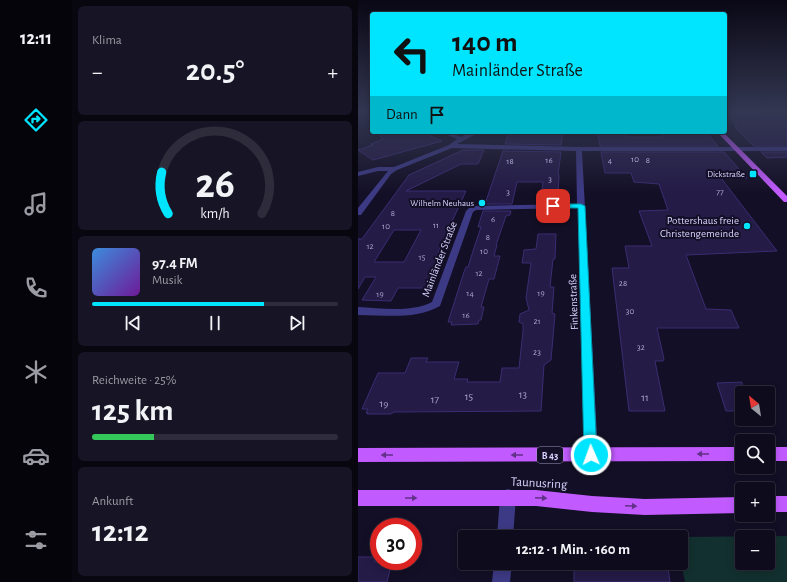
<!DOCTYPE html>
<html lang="de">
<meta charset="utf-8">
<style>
:root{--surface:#0e0b1c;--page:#171425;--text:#f1f3f6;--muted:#9b9ba3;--line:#2e2b3b;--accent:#00e5ff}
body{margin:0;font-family:"Alegreya Sans",sans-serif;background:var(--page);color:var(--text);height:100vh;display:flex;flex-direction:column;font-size:15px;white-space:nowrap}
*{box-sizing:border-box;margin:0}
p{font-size:13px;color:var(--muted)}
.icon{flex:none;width:22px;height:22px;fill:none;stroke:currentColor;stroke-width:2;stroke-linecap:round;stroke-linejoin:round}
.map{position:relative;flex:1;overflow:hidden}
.side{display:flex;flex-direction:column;gap:6px;padding:6px;background:#08060f;width:286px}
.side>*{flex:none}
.top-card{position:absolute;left:12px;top:12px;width:357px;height:122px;border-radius:4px;box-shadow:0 2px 10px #0003,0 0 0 1px var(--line);background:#00e5ff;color:#111;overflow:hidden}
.needle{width:26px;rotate:330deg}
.fabs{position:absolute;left:377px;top:386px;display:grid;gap:8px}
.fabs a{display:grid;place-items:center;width:40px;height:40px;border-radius:4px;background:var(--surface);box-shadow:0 2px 10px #0003,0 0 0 1px var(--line);font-size:20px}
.speed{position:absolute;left:12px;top:518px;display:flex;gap:8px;font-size:20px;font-weight:700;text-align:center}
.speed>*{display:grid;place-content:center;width:52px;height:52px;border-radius:50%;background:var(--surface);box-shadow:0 2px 10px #0003,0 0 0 1px var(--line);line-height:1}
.speed .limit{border:6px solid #d22;background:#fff;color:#111}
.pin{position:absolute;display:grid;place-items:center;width:34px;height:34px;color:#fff;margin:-17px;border-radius:8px;box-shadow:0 2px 6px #0006}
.me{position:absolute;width:44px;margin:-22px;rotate:358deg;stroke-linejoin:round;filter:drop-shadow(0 0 3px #0008)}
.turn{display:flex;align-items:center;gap:14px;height:84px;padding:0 16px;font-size:18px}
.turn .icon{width:52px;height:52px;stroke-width:2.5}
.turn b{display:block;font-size:28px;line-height:34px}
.then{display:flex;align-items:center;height:38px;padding:0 16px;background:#0003;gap:8px;font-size:15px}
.big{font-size:30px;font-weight:700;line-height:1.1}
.side .tile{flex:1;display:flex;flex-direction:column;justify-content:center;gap:6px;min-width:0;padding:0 14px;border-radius:6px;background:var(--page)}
.side .dial{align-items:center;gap:0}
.dial svg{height:104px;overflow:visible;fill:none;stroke:var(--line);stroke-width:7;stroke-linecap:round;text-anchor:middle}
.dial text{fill:var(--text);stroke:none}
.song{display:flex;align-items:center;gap:12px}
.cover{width:48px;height:48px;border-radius:6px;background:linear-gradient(135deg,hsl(210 70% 55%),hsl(280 70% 35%))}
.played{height:4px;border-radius:2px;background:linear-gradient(90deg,var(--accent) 70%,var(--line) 70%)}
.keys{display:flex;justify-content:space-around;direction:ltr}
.heat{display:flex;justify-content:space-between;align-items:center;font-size:22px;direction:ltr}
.charge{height:6px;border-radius:3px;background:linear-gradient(90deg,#34c759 25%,var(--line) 0)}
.trip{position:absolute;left:100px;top:530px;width:230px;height:40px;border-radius:4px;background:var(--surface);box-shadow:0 2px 10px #0003,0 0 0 1px var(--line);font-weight:700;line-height:40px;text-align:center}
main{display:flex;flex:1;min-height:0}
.tabs{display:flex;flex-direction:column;width:72px;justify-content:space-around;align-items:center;background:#06040b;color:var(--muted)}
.tabs .icon{width:28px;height:28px}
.tabs .selected{color:var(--accent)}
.tabs b{font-size:18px;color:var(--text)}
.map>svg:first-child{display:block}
.green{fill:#12302f;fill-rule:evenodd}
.building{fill:#241b47;stroke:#3b2d73;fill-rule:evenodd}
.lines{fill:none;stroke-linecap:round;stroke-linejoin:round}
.minor{fill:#3d3a85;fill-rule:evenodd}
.major{fill:#c25bff;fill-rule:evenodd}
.oneway{fill:#623188}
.route{fill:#00e5ff;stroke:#0095a6}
.poi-dot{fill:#00e5ff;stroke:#130f26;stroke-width:1.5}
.labels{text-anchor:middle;stroke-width:4;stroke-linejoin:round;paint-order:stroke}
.number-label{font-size:9px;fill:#aca6d1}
.far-poi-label{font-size:9px;fill:#d9d4ff;stroke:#130f26;text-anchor:end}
.shield{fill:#130f26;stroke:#9e99be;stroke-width:1}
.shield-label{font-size:10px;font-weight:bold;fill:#d9d4ff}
.poi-label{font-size:11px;fill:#d9d4ff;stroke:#130f26;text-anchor:end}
.street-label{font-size:11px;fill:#d9d4ff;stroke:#130f26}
.near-number-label{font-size:11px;fill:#aca6d1}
.near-street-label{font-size:13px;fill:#d9d4ff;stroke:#130f26}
</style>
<main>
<nav class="tabs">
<b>12:11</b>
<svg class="icon selected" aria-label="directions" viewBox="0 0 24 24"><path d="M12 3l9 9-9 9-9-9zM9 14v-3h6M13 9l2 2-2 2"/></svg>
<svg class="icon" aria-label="music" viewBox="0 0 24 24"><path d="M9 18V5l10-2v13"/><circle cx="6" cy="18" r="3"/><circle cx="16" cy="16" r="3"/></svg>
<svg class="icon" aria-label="phone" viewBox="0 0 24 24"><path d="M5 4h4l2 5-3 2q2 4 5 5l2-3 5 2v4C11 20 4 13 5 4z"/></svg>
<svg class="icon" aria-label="climate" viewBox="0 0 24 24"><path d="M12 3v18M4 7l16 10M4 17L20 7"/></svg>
<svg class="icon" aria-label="car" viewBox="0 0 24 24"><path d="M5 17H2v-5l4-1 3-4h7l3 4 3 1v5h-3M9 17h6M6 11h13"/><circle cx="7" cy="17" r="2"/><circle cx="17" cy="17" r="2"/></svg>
<svg class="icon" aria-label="filters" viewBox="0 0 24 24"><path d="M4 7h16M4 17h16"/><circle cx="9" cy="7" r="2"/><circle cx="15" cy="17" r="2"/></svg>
</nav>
<section class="side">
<div class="tile"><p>Klima</p>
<div class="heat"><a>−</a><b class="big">20.5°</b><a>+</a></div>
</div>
<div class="tile dial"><svg viewBox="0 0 100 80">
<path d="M14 69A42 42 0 1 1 86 69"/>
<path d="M14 69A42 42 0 0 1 9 37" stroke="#00e5ff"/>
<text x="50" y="56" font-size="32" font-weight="700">26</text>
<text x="50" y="72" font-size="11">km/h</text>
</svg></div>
<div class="tile">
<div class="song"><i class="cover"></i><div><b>97.4 FM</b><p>Musik</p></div></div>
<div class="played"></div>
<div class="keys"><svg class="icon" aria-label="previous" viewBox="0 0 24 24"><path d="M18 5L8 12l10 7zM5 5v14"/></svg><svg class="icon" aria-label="pause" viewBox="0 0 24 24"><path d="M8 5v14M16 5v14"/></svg><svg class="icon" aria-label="next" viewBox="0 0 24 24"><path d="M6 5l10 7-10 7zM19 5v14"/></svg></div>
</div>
<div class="tile"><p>Reichweite · 25%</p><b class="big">125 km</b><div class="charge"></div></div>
<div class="tile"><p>Ankunft</p><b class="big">12:12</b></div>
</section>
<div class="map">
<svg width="429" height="582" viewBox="0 0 429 582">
<rect width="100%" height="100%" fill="#130f26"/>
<path class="green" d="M 429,536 L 429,582 L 327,582 L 323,562 L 323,537 L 318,537 ZM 384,537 L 410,537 L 410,563 L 384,563 Z"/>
<path class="building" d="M 429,115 L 429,146 L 396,146 L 377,127 L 379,127 L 377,125 L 379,125 L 371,118 L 373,118 L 371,116 Z
M 18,132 L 63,132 L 84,141 L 15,160 L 0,150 L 15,145 L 13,144 L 25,139 Z
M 151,132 L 205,132 L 203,145 L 147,144 Z
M 302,132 L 348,132 L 360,146 L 242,146 L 240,133 L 268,133 L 268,137 L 306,137 Z
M 105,150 L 126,150 L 120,164 L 103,164 L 48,191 L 108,191 L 80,252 L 83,252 L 74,272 L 79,272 L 72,288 L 40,288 L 33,301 L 4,300 L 18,277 L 7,277 L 0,289 L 0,239 L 4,239 L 51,175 ZM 36,230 L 63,230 L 46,262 L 16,262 Z
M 145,151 L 203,152 L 200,175 L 201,175 L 200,196 L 183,196 L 185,182 L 159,182 L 154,204 L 127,204 Z
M 243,152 L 366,152 L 389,178 L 363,178 L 419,251 L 328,255 L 348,309 L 373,310 L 381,328 L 299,328 L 306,359 L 305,361 L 297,361 L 307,411 L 271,411 L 254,268 L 271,268 L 267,246 L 294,246 L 281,211 L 310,210 L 301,184 L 276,182 L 273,173 L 247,173 Z
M 403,152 L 429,152 L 429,157 L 409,158 Z
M 125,211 L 153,211 L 152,215 L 148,216 L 138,245 L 139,245 L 136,256 L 142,256 L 136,279 L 131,279 L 123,307 L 126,307 L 123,320 L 121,320 L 120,324 L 93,325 L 94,322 L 90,322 L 106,272 L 108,267 L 110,267 L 115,251 L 123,227 L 120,227 Z
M 180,234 L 198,234 L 197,259 L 195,259 L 192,287 L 196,287 L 194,313 L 197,314 L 193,360 L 186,365 L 183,411 L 36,412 L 33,414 L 9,414 L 10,413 L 8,413 L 10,409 L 4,409 L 20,373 L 47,373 L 53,358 L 70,358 L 68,362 L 101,362 L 96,379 L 110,379 L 109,382 L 142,382 L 144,368 L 161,368 L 165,331 L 165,324 L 161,322 L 162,314 L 171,310 L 168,298 L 173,263 L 164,263 L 166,250 L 178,249 Z
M 384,382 L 384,411 L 368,411 L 359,383 Z
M 0,557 L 17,557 L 16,562 L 34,561 L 29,582 L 0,582 Z
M 216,563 L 276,563 L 277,568 L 310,568 L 312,582 L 216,582 Z"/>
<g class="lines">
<path class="minor" d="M 367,112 L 406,112 L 404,113 L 367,114 Z
M 83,132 L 91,132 L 103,137 L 114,132 L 122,132 L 99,144 L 221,147 L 429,147 L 429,151 L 224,151 L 240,455 L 238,460 L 233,462 L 228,460 L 226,455 L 220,208 L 118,210 L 115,212 L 82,306 C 57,320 27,315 0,315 L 0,307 C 23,308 52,313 74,302 L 108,211 L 113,206 L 219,204 L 218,151 L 94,148 L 39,170 L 33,174 L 3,215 L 0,215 L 0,208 L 30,171 L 20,171 L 0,176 L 0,172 L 20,167 L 36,167 L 91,145 L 99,139 Z
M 150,489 L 156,491 L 158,497 L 155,537 L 139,537 L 142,497 L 144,491 Z
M 136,563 L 154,563 L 152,582 L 134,582 Z"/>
<path class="major" d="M 359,132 L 365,132 L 429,196 L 429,202 L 426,202 Z
M 384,447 L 384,461 L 0,462 L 0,448 Z
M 410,447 L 429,447 L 429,461 L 410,461 Z
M 0,490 L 178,490 L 234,496 L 287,499 L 384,497 L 384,513 L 287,515 L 234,512 L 178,506 L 0,506 Z
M 410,496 L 429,496 L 429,512 L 410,512 Z"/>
</g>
<defs><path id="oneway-solid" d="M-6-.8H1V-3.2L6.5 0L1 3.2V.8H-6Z"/></defs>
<g class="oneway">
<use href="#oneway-solid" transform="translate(345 454) rotate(180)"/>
<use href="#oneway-solid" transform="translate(29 455) rotate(180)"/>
<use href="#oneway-solid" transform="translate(159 455) rotate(180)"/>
<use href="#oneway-solid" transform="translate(53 498)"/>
<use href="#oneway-solid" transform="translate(183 498) rotate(3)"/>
<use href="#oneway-solid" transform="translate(273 506) rotate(3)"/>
</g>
<linearGradient id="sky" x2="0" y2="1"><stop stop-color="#0a0815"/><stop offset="0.58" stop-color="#333752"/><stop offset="1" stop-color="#333752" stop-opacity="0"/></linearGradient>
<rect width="429" height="193" fill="url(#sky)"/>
<path class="route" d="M 195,204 L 223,204 L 227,206 L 239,455 L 237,459 L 233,461 L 228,459 L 226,455 L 220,208 L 192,208 L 191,206 Z"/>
<g class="poi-dot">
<rect x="391" y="170" width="8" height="8" rx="2"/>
<circle cx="124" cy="203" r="4"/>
<circle cx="389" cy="226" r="4"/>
</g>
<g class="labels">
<g class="number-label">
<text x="277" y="162">10</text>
<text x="191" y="163">16</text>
<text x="252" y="163">4</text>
<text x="290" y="163">8</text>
<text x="152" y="164">18</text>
<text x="192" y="182">3</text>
<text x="150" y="195">3</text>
<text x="362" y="195">77</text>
<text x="35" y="216">8</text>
<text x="135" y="222">6</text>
<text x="78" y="228">11</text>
<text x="28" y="229">10</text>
<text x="130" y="240">8</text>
<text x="12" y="249">12</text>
<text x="126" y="254">10</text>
<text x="64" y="260">15</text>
<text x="121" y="276">12</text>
<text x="265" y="286">28</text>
<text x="112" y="296">14</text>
<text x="183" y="296">19</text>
<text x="22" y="297">19</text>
<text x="272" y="314">30</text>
<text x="108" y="318">16</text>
<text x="179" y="324">21</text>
<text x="283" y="350">32</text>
<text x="179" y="355">23</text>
</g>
<g class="far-poi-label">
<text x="387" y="177">Dickstraße</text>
<text x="116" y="206">Wilhelm Neuhaus</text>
</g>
<rect class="shield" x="179" y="447" width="26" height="16" rx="3"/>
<g class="shield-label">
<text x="192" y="459">B 43</text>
</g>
<g class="poi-label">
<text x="381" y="224">Pottershaus freie<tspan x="381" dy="13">Christengemeinde</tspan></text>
</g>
<g class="street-label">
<text transform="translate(81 259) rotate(-69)" y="4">Mainländer Straße</text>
<text transform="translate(215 302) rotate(-92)" y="4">Finkenstraße</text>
</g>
<g class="near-number-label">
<text x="165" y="398">13</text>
<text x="111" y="400">15</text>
<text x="287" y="401">11</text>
<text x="77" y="403">17</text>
<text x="26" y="407">19</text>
</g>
<g class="near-street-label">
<text transform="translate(181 482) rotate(3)" y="5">Taunusring</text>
</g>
</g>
</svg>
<div class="fabs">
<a><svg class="needle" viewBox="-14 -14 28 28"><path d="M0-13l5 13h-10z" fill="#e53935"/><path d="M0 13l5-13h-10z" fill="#9b9ba3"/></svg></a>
<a><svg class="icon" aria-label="search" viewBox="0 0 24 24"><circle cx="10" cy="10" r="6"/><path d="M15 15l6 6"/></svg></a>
<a>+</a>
<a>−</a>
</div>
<div class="speed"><div class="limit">30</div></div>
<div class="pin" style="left:195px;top:206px;background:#d93025"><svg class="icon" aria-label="arrive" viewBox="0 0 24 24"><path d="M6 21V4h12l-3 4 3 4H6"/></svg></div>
<svg class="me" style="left:233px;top:455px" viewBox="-20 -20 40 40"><circle r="17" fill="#00e5ff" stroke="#fff" stroke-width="3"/><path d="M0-11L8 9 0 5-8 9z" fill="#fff"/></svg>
<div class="trip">12:12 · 1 Min. · 160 m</div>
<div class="top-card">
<div class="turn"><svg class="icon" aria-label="left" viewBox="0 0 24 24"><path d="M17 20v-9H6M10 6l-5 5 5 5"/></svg><div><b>140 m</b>Mainländer Straße</div></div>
<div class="then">Dann<svg class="icon" aria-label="arrive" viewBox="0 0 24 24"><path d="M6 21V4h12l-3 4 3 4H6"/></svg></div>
</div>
</div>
</main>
